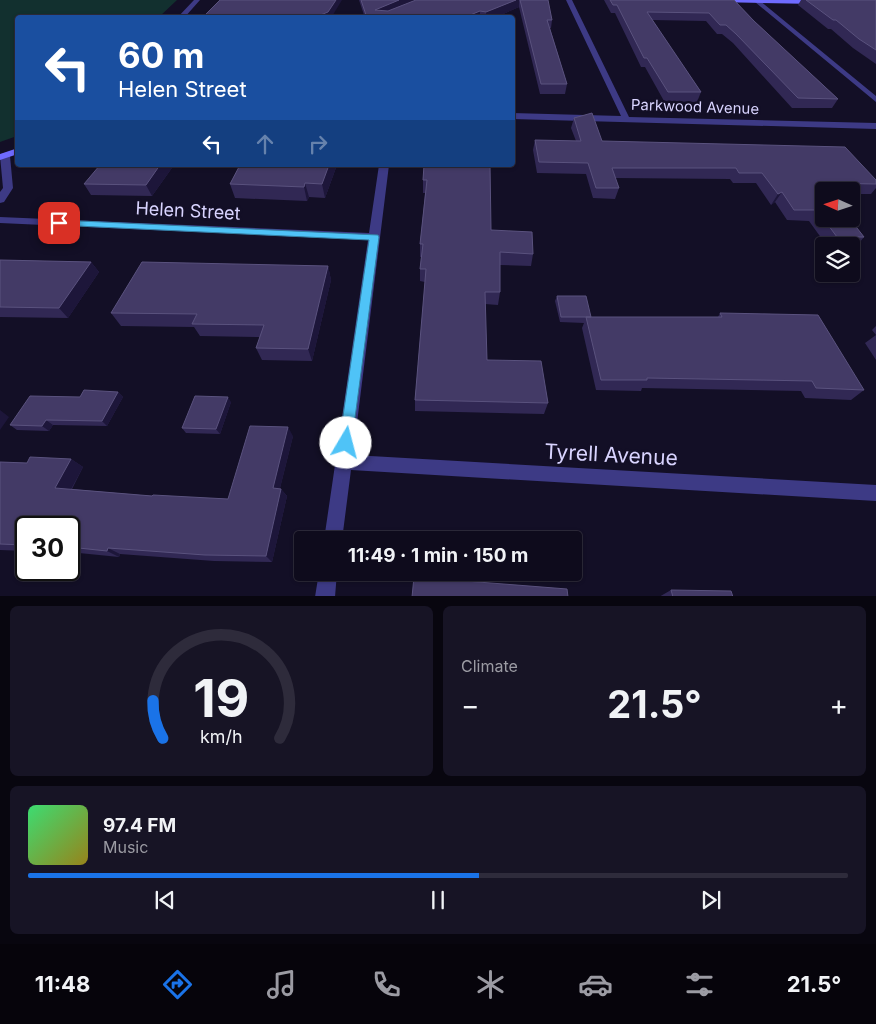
<!DOCTYPE html>
<meta charset="utf-8">
<style>
:root{--surface:#0e0b1c;--page:#171425;--text:#f1f3f6;--muted:#9b9ba3;--line:#2e2b3b;--accent:#1a73e8}
body{margin:0;font-family:Inter,sans-serif;background:var(--page);color:var(--text);height:100vh;display:flex;flex-direction:column;font-size:19px;white-space:nowrap}
*{box-sizing:border-box;margin:0}
p{font-size:16px;color:var(--muted)}
.icon{flex:none;width:28px;height:28px;fill:none;stroke:currentColor;stroke-width:2;stroke-linecap:round;stroke-linejoin:round}
.map{position:relative;height:596px;overflow:hidden}
.side{display:flex;flex-direction:column;gap:10px;padding:10px;background:#08060f;flex:1}
.side>*{flex:none}
.guide{position:absolute;left:15px;top:15px;width:500px;height:152px;border-radius:5px;box-shadow:0 1px 4px #0004,0 0 0 1px var(--line);background:#1a4fa0;color:#fff;overflow:hidden}
.needle{width:32px;rotate:273deg}
.controls{position:absolute;left:815px;top:182px;display:grid;gap:10px}
.controls a{display:grid;place-items:center;width:45px;height:45px;border-radius:5px;background:var(--surface);box-shadow:0 1px 4px #0004,0 0 0 1px var(--line);font-size:25px}
.speed{position:absolute;left:15px;top:516px;display:flex;gap:10px;font-size:25px;font-weight:700;text-align:center}
.speed>*{display:grid;place-content:center;width:65px;height:65px;border-radius:50%;background:var(--surface);box-shadow:0 1px 4px #0004,0 0 0 1px var(--line);line-height:1}
.speed .limit{border:2px solid #111;border-radius:8px;background:#fff;color:#111}
.pin{position:absolute;display:grid;place-items:center;width:42px;height:42px;color:#fff;margin:-21px;border-radius:10px;box-shadow:0 2px 8px #0006}
.me{position:absolute;width:55px;margin:-28px;rotate:8deg;stroke-linejoin:round;filter:drop-shadow(0 0 4px #0008)}
.turn{display:flex;align-items:center;gap:18px;height:105px;padding:0 20px;font-size:22px}
.turn .icon{width:65px;height:65px;stroke-width:2.5}
.turn b{display:block;font-size:35px;line-height:42px}
.lanes{display:flex;align-items:center;height:48px;padding:0 20px;background:#0003;justify-content:center;gap:25px;direction:ltr}
.lanes .off{opacity:.35}
.big{font-size:38px;font-weight:700;line-height:1.1}
.side .tile{flex:1;display:flex;flex-direction:column;justify-content:center;gap:8px;min-width:0;padding:0 18px;border-radius:8px;background:var(--page)}
.side .dial{align-items:center;gap:0}
.dial svg{height:130px;overflow:visible;fill:none;stroke:var(--line);stroke-width:7;stroke-linecap:round;text-anchor:middle}
.dial text{fill:var(--text);stroke:none}
.song{display:flex;align-items:center;gap:15px}
.cover{width:60px;height:60px;border-radius:8px;background:linear-gradient(135deg,hsl(140 70% 55%),hsl(50 70% 35%))}
.played{height:5px;border-radius:2px;background:linear-gradient(90deg,var(--accent) 55%,var(--line) 55%)}
.keys{display:flex;justify-content:space-around;direction:ltr}
.heat{display:flex;justify-content:space-between;align-items:center;font-size:28px;direction:ltr}
.side .tiles{flex:1;display:grid;gap:10px;grid-template-columns:1fr 1fr}
.tile:last-child{grid-column:span 2}
.trip{position:absolute;left:294px;top:531px;width:288px;height:50px;border-radius:5px;background:var(--surface);box-shadow:0 1px 4px #0004,0 0 0 1px var(--line);font-weight:700;line-height:50px;text-align:center}
.menu{display:flex;height:80px;justify-content:space-around;align-items:center;background:#06040b;color:var(--muted)}
.menu .icon{width:35px;height:35px}
.menu .current{color:var(--accent)}
.menu b{font-size:22px;color:var(--text)}
.map>svg:first-child{display:block}
.green{fill:#12302f}
.lines{fill:none;stroke-linecap:round;stroke-linejoin:round}
.street{fill:#3d3a85;fill-rule:evenodd}
.secondary{fill:#6f6bff;fill-rule:evenodd}
.wall{fill:#312854}
.shaded-wall{fill:#1d163a}
.building{fill:#433a66;stroke:#5a527e}
.route{fill:#4fc3f7;stroke:#337fa1}
.labels{text-anchor:middle;stroke-width:5;stroke-linejoin:round;paint-order:stroke}
.far-street-label{font-size:15px;fill:#d9d4ff;stroke:#130f26}
.street-label{font-size:18px;fill:#d9d4ff;stroke:#130f26}
.near-street-label{font-size:21px;fill:#d9d4ff;stroke:#130f26}
</style>
<div class="map">
<svg width="876" height="597" viewBox="0 0 876 597">
<rect width="100%" height="100%" fill="#130f26"/>
<path class="green" d="M 0,0 L 177,0 L 159,17 L 18,18 L 17,136 L 0,142 Z"/>
<g class="lines">
<path class="street" d="M 194,0 L 200,0 L 184,18 L 177,18 Z
M 566,0 L 572,0 L 629,117 L 876,123 L 876,129 L 512,119 L 512,113 L 621,116 Z
M 755,0 L 759,0 L 876,96 L 876,102 L 755,2 Z
M 5,153 L 10,156 L 13,188 L 4,202 L 0,203 L 0,192 L 3,188 L 0,156 Z
M 379,165 L 389,165 L 353,455 L 876,485 L 876,501 L 351,470 L 342,540 L 324,540 L 368,240 L 0,223 L 0,217 L 369,233 Z
M 319,572 L 337,572 L 335,597 L 315,597 Z"/>
<path class="secondary" d="M 712,0 L 802,0 L 818,2 L 815,4 L 715,2 Z
M 18,148 L 18,154 L 0,160 L 0,154 Z"/>
</g>
<path class="wall" d="M 359,0 L 548,0 L 552,20 L 551,28 L 550,28 L 567,84 L 565,94 L 540,94 L 519,7 L 494,18 L 365,18 Z
M 604,0 L 734,0 L 754,21 L 838,99 L 832,108 L 792,108 L 733,43 L 722,34 L 717,34 L 706,21 L 652,20 L 701,92 L 697,102 L 664,101 L 645,67 L 641,67 L 615,13 L 611,13 Z
M 801,0 L 876,0 L 876,64 L 853,48 L 831,29 L 828,29 L 798,5 Z
M 574,118 L 602,141 L 876,180 L 876,188 L 871,194 L 851,194 L 851,191 L 824,191 L 864,237 L 855,248 L 851,248 L 851,246 L 827,246 L 809,221 L 787,220 L 775,202 L 771,205 L 756,183 L 733,183 L 730,179 L 615,178 L 619,188 L 615,199 L 593,198 L 586,174 L 537,173 L 533,150 L 535,140 L 576,141 L 571,128 Z
M 174,165 L 152,196 L 91,195 L 84,184 Z
M 240,165 L 337,165 L 325,198 L 309,197 L 307,201 L 235,198 L 230,184 Z
M 424,165 L 491,230 L 533,254 L 531,266 L 500,265 L 500,292 L 498,305 L 485,304 L 487,360 L 548,403 L 544,414 L 415,411 L 415,400 L 425,282 L 420,281 L 420,269 L 421,257 L 420,257 L 420,244 L 425,193 L 423,193 L 423,180 Z
M 0,260 L 91,262 L 99,272 L 68,318 L 0,317 Z
M 328,266 L 331,280 L 312,361 L 262,360 L 256,348 L 260,337 L 200,336 L 194,327 L 121,326 L 111,313 Z
M 557,296 L 591,317 L 718,317 L 720,313 L 864,390 L 851,400 L 805,398 L 801,391 L 642,388 L 641,391 L 596,390 L 582,328 L 584,323 L 560,322 L 555,301 Z
M 876,326 L 876,360 L 865,343 L 876,335 L 872,330 Z
M 118,392 L 123,397 L 107,426 L 53,425 L 49,431 L 17,430 L 10,425 L 80,397 Z
M 231,402 L 220,434 L 186,433 L 182,428 Z
M 293,436 L 280,488 L 287,496 L 272,562 L 214,561 L 120,554 L 119,557 L 69,552 L 69,528 L 26,528 L 26,551 L 0,550 L 0,462 L 27,463 L 71,459 L 83,467 L 72,489 L 152,496 L 228,499 Z
M 671,590 L 733,597 L 659,597 Z"/>
<path class="shaded-wall" d="M 336,0 L 342,0 L 331,18 L 313,18 Z
M 399,0 L 419,0 L 378,18 L 375,10 Z
M 516,0 L 519,0 L 519,7 L 494,18 L 486,18 L 486,12 Z
M 480,11 L 480,18 L 463,18 Z
M 160,165 L 174,165 L 152,196 L 146,185 Z
M 329,165 L 337,165 L 325,198 L 322,184 Z
M 305,183 L 309,197 L 307,201 L 304,187 Z
M 782,192 L 775,202 L 771,205 L 778,194 Z
M 91,262 L 99,272 L 68,318 L 59,308 Z
M 328,266 L 331,280 L 312,361 L 308,349 Z
M 118,392 L 123,397 L 107,426 L 102,421 Z
M 228,397 L 231,402 L 220,434 L 216,429 Z
M 0,410 L 9,417 L 0,430 Z
M 46,420 L 53,425 L 49,431 L 42,426 Z
M 288,427 L 293,436 L 278,496 L 273,488 Z
M 71,459 L 83,467 L 68,495 L 55,488 Z
M 281,489 L 287,496 L 272,562 L 266,556 Z
M 108,548 L 120,554 L 119,557 L 107,551 Z"/>
<path class="building" d="M 220,0 L 336,0 L 328,12 L 313,18 L 202,18 Z
M 361,0 L 399,0 L 375,10 L 388,11 L 416,0 L 516,0 L 486,12 L 480,11 L 463,18 L 367,18 Z
M 520,0 L 548,0 L 552,20 L 547,20 L 567,84 L 541,84 Z
M 610,0 L 734,0 L 754,21 L 838,99 L 798,98 L 736,34 L 726,25 L 720,25 L 709,13 L 647,12 L 701,92 L 668,92 L 647,58 L 644,58 L 617,5 L 613,5 Z
M 806,0 L 876,0 L 876,50 L 859,39 L 836,20 L 833,20 Z
M 592,113 L 602,141 L 845,147 L 876,180 L 876,184 L 821,183 L 828,191 L 824,191 L 824,219 L 850,219 L 864,237 L 837,237 L 817,210 L 794,210 L 782,192 L 778,194 L 762,173 L 739,173 L 736,168 L 612,168 L 619,188 L 596,188 L 588,163 L 539,162 L 535,140 L 581,141 L 574,118 Z
M 100,165 L 160,165 L 146,185 L 84,184 Z
M 240,165 L 329,165 L 322,184 L 305,183 L 304,187 L 230,184 Z
M 424,165 L 490,165 L 491,230 L 532,232 L 533,254 L 500,252 L 500,292 L 485,292 L 487,360 L 541,361 L 548,403 L 415,400 L 426,269 L 420,269 L 423,244 L 420,244 L 427,180 L 423,180 Z
M 0,260 L 91,262 L 59,308 L 0,307 Z
M 142,262 L 328,266 L 308,349 L 256,348 L 264,325 L 192,324 L 197,314 L 111,313 Z
M 557,296 L 586,296 L 591,317 L 561,317 Z
M 720,313 L 818,315 L 864,390 L 816,388 L 812,381 L 647,378 L 647,380 L 601,380 L 586,317 L 722,317 Z
M 84,390 L 118,392 L 102,421 L 46,420 L 42,426 L 10,425 L 30,396 L 80,397 Z
M 195,396 L 228,397 L 216,429 L 182,428 Z
M 250,426 L 288,427 L 273,488 L 281,489 L 266,556 L 205,555 L 108,548 L 107,551 L 69,547 L 69,528 L 26,528 L 26,543 L 25,543 L 24,545 L 0,544 L 0,462 L 27,463 L 30,457 L 71,459 L 55,488 L 152,496 L 153,495 L 228,499 Z
M 414,577 L 567,589 L 568,597 L 412,597 Z
M 671,590 L 731,591 L 733,597 L 673,597 Z"/>
<path class="route" d="M 59,220 L 378,235 L 379,237 L 351,448 L 346,450 L 341,448 L 339,443 L 369,240 L 56,225 L 54,223 Z"/>
<g class="labels">
<g class="far-street-label">
<text transform="translate(695 107) rotate(2)" y="5">Parkwood Avenue</text>
</g>
<g class="street-label">
<text transform="translate(188 211) rotate(3)" y="6">Helen Street</text>
</g>
<g class="near-street-label">
<text transform="translate(611 455) rotate(3)" y="7">Tyrell Avenue</text>
</g>
</g>
</svg>
<div class="controls">
<a><svg class="needle" viewBox="-14 -14 28 28"><path d="M0-13l5 13h-10z" fill="#e53935"/><path d="M0 13l5-13h-10z" fill="#9b9ba3"/></svg></a>
<a><svg class="icon" aria-label="layers" viewBox="0 0 24 24"><path d="M12 4l9 5-9 5-9-5zM3 14l9 5 9-5"/></svg></a>
</div>
<div class="speed"><div class="limit">30</div></div>
<div class="pin" style="left:59px;top:223px;background:#d93025"><svg class="icon" aria-label="arrive" viewBox="0 0 24 24"><path d="M6 21V4h12l-3 4 3 4H6"/></svg></div>
<svg class="me" style="left:346px;top:443px" viewBox="-20 -20 40 40"><circle r="19" fill="#fff"/><path d="M0-13L10 11 0 6-10 11z" fill="#4fc3f7"/></svg>
<div class="trip">11:49 · 1 min · 150 m</div>
<div class="guide">
<div class="turn"><svg class="icon" aria-label="left" viewBox="0 0 24 24"><path d="M17 20v-9H6M10 6l-5 5 5 5"/></svg><div><b>60 m</b>Helen Street</div></div>
<div class="lanes"><svg class="icon" aria-label="left" viewBox="0 0 24 24"><path d="M17 20v-9H6M10 6l-5 5 5 5"/></svg><svg class="icon off" aria-label="ahead" viewBox="0 0 24 24"><path d="M12 20V5M6 11l6-6 6 6"/></svg><svg class="icon off" aria-label="right" viewBox="0 0 24 24"><path d="M7 20v-9h11M14 6l5 5-5 5"/></svg></div>
</div>
</div>
<section class="side">
<div class="tiles">
<div class="tile dial"><svg viewBox="0 0 100 80">
<path d="M14 69A42 42 0 1 1 86 69"/>
<path d="M14 69A42 42 0 0 1 8 46" stroke="#1a73e8"/>
<text x="50" y="56" font-size="32" font-weight="700">19</text>
<text x="50" y="72" font-size="11">km/h</text>
</svg></div>
<div class="tile"><p>Climate</p>
<div class="heat"><a>−</a><b class="big">21.5°</b><a>+</a></div>
</div>
<div class="tile">
<div class="song"><i class="cover"></i><div><b>97.4 FM</b><p>Music</p></div></div>
<div class="played"></div>
<div class="keys"><svg class="icon" aria-label="previous" viewBox="0 0 24 24"><path d="M18 5L8 12l10 7zM5 5v14"/></svg><svg class="icon" aria-label="pause" viewBox="0 0 24 24"><path d="M8 5v14M16 5v14"/></svg><svg class="icon" aria-label="next" viewBox="0 0 24 24"><path d="M6 5l10 7-10 7zM19 5v14"/></svg></div>
</div>
</div>
</section>
<nav class="menu">
<b>11:48</b>
<svg class="icon current" aria-label="directions" viewBox="0 0 24 24"><path d="M12 3l9 9-9 9-9-9zM9 14v-3h6M13 9l2 2-2 2"/></svg>
<svg class="icon" aria-label="music" viewBox="0 0 24 24"><path d="M9 18V5l10-2v13"/><circle cx="6" cy="18" r="3"/><circle cx="16" cy="16" r="3"/></svg>
<svg class="icon" aria-label="phone" viewBox="0 0 24 24"><path d="M5 4h4l2 5-3 2q2 4 5 5l2-3 5 2v4C11 20 4 13 5 4z"/></svg>
<svg class="icon" aria-label="climate" viewBox="0 0 24 24"><path d="M12 3v18M4 7l16 10M4 17L20 7"/></svg>
<svg class="icon" aria-label="car" viewBox="0 0 24 24"><path d="M5 17H2v-5l4-1 3-4h7l3 4 3 1v5h-3M9 17h6M6 11h13"/><circle cx="7" cy="17" r="2"/><circle cx="17" cy="17" r="2"/></svg>
<svg class="icon" aria-label="filters" viewBox="0 0 24 24"><path d="M4 7h16M4 17h16"/><circle cx="9" cy="7" r="2"/><circle cx="15" cy="17" r="2"/></svg>
<b>21.5°</b>
</nav>
